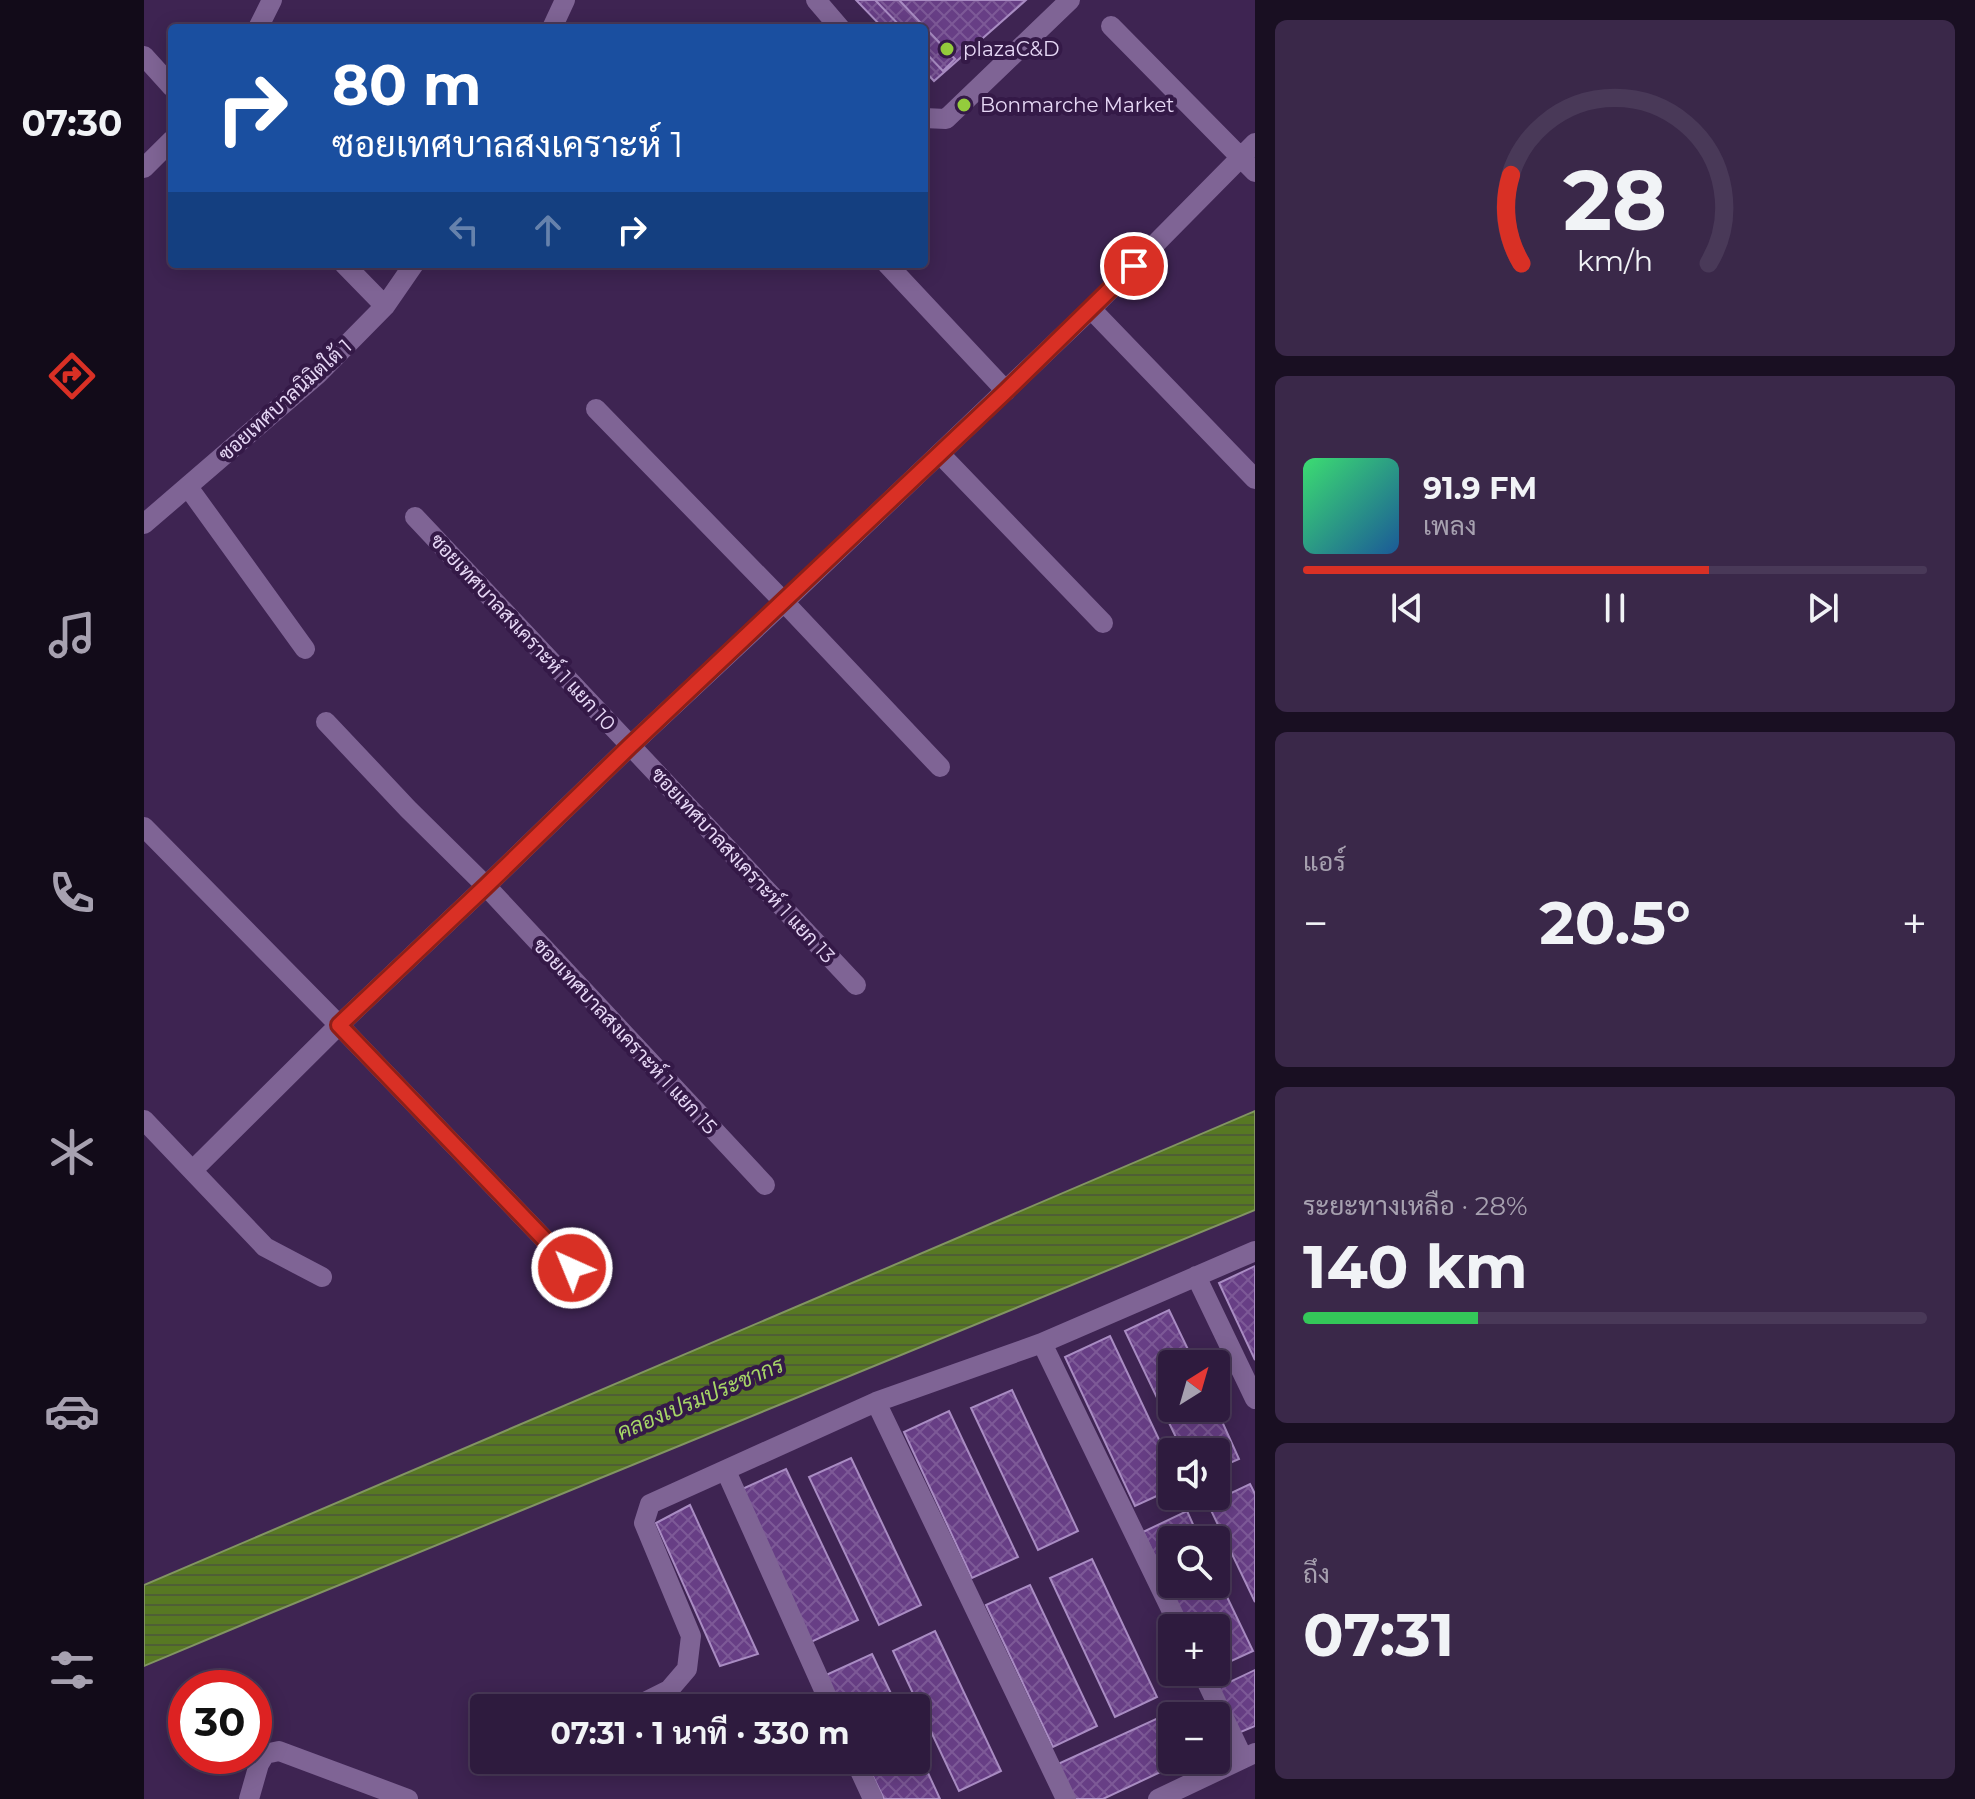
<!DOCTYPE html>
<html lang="th">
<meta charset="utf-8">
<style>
:root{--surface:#2e1b3e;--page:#3a2849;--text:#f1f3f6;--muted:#a7a1b0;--line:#493958;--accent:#d93025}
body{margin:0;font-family:Montserrat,Sarabun,sans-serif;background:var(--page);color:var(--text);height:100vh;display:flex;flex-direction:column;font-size:30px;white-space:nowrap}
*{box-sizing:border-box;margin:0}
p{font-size:26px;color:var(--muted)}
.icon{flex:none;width:44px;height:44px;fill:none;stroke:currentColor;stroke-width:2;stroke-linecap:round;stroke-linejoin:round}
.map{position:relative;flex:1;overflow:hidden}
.details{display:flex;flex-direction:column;gap:20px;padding:20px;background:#190f22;width:720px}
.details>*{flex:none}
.hud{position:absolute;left:24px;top:24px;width:760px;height:244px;border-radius:8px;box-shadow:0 4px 20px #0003,0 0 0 2px var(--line);background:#1a4fa0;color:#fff;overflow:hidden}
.needle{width:52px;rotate:37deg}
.buttons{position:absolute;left:1014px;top:1350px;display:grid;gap:16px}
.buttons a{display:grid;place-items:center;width:72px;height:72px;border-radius:8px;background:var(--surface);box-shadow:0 4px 20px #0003,0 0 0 2px var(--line);font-size:40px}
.speed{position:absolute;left:24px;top:1670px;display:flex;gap:16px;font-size:40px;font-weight:700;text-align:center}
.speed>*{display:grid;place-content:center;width:104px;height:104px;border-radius:50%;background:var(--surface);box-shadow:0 4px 20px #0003,0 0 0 2px var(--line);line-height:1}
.speed .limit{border:12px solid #d22;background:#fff;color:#111}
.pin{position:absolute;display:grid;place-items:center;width:68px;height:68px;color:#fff;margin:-34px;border:4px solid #fff;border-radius:50%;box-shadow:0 2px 8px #0007}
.me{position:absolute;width:88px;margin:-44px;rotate:316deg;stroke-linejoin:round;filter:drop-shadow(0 0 6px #0008)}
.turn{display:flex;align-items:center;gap:28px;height:168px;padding:0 32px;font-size:36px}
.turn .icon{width:104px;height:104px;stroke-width:2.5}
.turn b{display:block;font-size:56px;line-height:68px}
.lanes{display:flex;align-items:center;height:76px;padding:0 32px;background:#0003;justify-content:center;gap:40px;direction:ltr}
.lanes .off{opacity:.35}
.big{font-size:60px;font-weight:700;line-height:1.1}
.details .card{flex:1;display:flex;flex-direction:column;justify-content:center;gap:12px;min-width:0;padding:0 28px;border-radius:12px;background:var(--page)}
.details .dial{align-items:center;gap:0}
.dial svg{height:208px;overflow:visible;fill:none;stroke:var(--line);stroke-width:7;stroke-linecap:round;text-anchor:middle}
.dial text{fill:var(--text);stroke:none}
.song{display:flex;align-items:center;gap:24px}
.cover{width:96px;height:96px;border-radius:12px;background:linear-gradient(135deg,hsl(140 70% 55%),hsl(210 70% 35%))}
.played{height:8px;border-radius:4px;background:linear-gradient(90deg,var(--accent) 65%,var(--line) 65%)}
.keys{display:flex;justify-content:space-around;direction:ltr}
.heat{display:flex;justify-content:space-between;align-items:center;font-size:44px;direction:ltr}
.charge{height:12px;border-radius:6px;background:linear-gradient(90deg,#34c759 28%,var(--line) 0)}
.trip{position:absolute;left:326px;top:1694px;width:460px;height:80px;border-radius:8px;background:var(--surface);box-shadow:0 4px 20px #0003,0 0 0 2px var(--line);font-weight:700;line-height:80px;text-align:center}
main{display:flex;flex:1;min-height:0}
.tabs{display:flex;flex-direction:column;width:144px;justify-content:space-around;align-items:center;background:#120b19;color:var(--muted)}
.tabs .icon{width:56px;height:56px}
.tabs .current{color:var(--accent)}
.tabs b{font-size:36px;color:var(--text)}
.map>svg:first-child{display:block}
.water{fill:url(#water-rules);stroke:#829562;stroke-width:2}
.building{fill:url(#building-cross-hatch);stroke:#a98cc3;stroke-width:2}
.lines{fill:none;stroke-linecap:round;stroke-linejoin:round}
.minor{stroke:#7f6495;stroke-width:20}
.route-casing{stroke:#8d1f18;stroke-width:20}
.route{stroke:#d93025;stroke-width:14}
.poi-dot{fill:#94cc3c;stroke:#341947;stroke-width:3}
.labels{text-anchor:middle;stroke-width:8;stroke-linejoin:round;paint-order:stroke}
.poi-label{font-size:20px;fill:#e7d8f6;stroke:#341947;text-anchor:start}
.street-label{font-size:20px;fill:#e7d8f6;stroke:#341947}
.water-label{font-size:22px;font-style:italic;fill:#a6d567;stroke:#341947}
</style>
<main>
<nav class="tabs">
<b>07:30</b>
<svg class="icon current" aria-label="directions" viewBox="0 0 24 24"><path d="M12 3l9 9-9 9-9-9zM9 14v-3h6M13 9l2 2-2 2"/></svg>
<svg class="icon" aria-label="music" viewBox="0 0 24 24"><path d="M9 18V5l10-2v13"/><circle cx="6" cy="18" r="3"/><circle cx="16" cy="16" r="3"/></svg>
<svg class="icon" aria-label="phone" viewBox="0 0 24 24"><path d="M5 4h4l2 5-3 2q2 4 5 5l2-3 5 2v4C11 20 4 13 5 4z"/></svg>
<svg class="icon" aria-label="climate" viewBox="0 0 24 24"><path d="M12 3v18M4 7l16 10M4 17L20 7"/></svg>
<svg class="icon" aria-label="car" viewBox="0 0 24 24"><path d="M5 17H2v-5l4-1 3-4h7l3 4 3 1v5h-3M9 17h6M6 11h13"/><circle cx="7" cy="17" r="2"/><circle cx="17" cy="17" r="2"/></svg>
<svg class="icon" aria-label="filters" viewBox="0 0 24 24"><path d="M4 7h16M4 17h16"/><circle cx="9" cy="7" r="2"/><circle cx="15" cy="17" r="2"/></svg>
</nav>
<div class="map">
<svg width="1111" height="1799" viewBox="0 0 1111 1799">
<defs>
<pattern id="water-rules" width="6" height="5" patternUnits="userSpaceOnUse" patternTransform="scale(2)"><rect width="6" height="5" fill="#577823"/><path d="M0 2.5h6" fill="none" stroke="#4f5f35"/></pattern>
<pattern id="building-cross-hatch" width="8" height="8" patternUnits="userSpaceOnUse" patternTransform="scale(2)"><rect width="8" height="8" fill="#673e85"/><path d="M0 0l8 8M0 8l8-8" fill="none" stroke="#7d5997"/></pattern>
</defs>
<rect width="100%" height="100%" fill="#3e2452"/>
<path class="water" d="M 1111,1111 L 1111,1210 L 105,1622 L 0,1666 L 0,1585 Z"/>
<path class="building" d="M 712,0 L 882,0 L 790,81 L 780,70 L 780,28 L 739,28 Z
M 731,0 L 755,0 L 811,59 L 799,71 L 780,51 L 780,28 L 758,28 Z
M 1111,1266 L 1111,1360 L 1075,1283 Z
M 1025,1310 L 1051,1364 L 1028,1364 L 1028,1408 L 1072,1408 L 1095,1459 L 1072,1469 L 1072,1452 L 1039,1452 L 981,1331 Z
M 966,1336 L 1028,1467 L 1028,1489 L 991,1506 L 921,1357 Z
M 868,1390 L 934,1531 L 894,1550 L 827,1408 Z
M 805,1411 L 874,1557 L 828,1578 L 760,1432 Z
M 707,1458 L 777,1605 L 735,1625 L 665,1477 Z
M 642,1469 L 714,1620 L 667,1642 L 596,1490 Z
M 1106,1484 L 1111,1494 L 1111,1602 L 1064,1504 Z
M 546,1505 L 614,1654 L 576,1666 L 512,1523 Z
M 1043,1511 L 1056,1540 L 1028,1540 L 1028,1584 L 1072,1584 L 1072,1574 L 1109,1651 L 1072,1668 L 1072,1628 L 1045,1628 L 999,1532 Z
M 948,1559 L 1013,1697 L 971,1717 L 906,1578 Z
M 886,1585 L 953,1726 L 909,1747 L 842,1605 Z
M 791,1631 L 857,1771 L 815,1791 L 749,1651 Z
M 728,1654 L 754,1708 L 697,1708 L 682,1675 Z
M 1111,1670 L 1111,1726 L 1092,1734 L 1071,1689 Z
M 1023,1714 L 1028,1724 L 1028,1760 L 1042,1760 L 959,1799 L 930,1799 L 914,1764 Z
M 772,1747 L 796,1799 L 740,1799 L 721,1760 L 772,1760 Z"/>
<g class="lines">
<path class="minor" d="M 672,0 L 696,28
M 967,26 L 1111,172
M 114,28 L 128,0
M 408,28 L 421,0
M 0,56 L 28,87
M 780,118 L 802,119 L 926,0
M 0,168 L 28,140
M 200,264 L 241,306
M 743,264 L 862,391
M 947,309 L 1111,479
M 452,409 L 640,602 L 796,767
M 796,454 L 959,623
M 44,487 L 161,649
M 271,517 L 712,985
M 0,524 L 173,375 L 241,306 L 270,264
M 182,722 L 264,809 L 342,886 L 621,1185
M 0,827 L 195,1025 L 428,1268
M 0,1120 L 121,1247 L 178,1277
M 49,1170 L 195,1025 L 342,886 L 486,746 L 640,602 L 947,309 L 1111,143
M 1052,1276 L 1111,1399
M 898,1343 L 1036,1628
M 732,1402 L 922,1799
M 582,1471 L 688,1708
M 1058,1672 L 1099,1758
M 489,1708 L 525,1690 L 543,1669 L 547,1636 L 500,1523 L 506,1504 L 732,1402 L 898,1343 L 1111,1251
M 711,1760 L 729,1799
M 105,1799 L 115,1764 L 121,1754 L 135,1751 L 264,1799
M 1014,1799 L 1111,1753"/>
</g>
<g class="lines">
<defs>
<path id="route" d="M 428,1268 L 195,1025 L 342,886 L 486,746 L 862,391 L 990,266"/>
</defs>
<use href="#route" class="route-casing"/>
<use href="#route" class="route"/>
</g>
<g class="poi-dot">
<circle cx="803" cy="49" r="8"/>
<circle cx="820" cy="105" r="8"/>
</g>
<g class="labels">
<g class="poi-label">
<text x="819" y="56">plazaC&amp;D</text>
<text x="836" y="112">Bonmarche Market</text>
</g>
<g class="street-label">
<text transform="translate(141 400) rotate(-42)" y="7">ซอยเทศบาลนิมิตใต้ 1</text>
<text transform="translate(379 632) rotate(47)" y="7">ซอยเทศบาลสงเคราะห์ 1 แยก 10</text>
<text transform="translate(599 865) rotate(47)" y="7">ซอยเทศบาลสงเคราะห์ 1 แยก 13</text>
<text transform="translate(481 1036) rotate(47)" y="7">ซอยเทศบาลสงเคราะห์ 1 แยก 15</text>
</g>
<g class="water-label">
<text transform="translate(556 1398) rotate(-23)" y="8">คลองเปรมประชากร</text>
</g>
</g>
</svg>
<div class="buttons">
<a><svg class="needle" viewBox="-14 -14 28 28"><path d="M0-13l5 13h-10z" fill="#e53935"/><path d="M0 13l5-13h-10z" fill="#a7a1b0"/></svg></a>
<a><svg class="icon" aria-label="sound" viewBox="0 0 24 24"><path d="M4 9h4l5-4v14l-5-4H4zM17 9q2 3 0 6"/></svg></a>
<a><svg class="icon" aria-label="search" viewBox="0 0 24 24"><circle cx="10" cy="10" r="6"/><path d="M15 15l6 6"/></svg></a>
<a>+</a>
<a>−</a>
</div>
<div class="speed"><div class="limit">30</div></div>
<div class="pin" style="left:990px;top:266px;background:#d93025"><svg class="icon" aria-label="arrive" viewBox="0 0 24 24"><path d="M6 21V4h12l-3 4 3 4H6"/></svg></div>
<svg class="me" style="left:428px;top:1268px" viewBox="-20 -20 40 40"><circle r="17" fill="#d93025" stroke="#fff" stroke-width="3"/><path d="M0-11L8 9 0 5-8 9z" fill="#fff"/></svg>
<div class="trip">07:31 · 1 นาที · 330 m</div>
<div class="hud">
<div class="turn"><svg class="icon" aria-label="right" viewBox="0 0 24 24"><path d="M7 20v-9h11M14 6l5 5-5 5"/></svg><div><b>80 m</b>ซอยเทศบาลสงเคราะห์ 1</div></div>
<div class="lanes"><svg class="icon off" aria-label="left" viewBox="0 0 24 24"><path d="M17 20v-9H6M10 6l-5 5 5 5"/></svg><svg class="icon off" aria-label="ahead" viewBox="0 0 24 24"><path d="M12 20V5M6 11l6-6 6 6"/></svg><svg class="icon" aria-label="right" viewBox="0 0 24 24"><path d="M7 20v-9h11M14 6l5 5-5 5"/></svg></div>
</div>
</div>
<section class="details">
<div class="card dial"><svg viewBox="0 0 100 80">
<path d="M14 69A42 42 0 1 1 86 69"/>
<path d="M14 69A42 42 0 0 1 10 35" stroke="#d93025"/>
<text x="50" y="56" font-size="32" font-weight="700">28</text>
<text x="50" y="72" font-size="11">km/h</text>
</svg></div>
<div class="card">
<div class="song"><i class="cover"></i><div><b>91.9 FM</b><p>เพลง</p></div></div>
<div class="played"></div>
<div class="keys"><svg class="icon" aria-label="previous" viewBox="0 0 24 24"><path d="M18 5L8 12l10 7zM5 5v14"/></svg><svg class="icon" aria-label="pause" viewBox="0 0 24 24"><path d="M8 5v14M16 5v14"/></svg><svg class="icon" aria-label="next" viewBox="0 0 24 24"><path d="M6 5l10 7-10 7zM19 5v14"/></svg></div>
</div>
<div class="card"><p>แอร์</p>
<div class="heat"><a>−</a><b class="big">20.5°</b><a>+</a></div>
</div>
<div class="card"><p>ระยะทางเหลือ · 28%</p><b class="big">140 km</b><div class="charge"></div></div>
<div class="card"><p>ถึง</p><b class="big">07:31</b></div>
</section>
</main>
